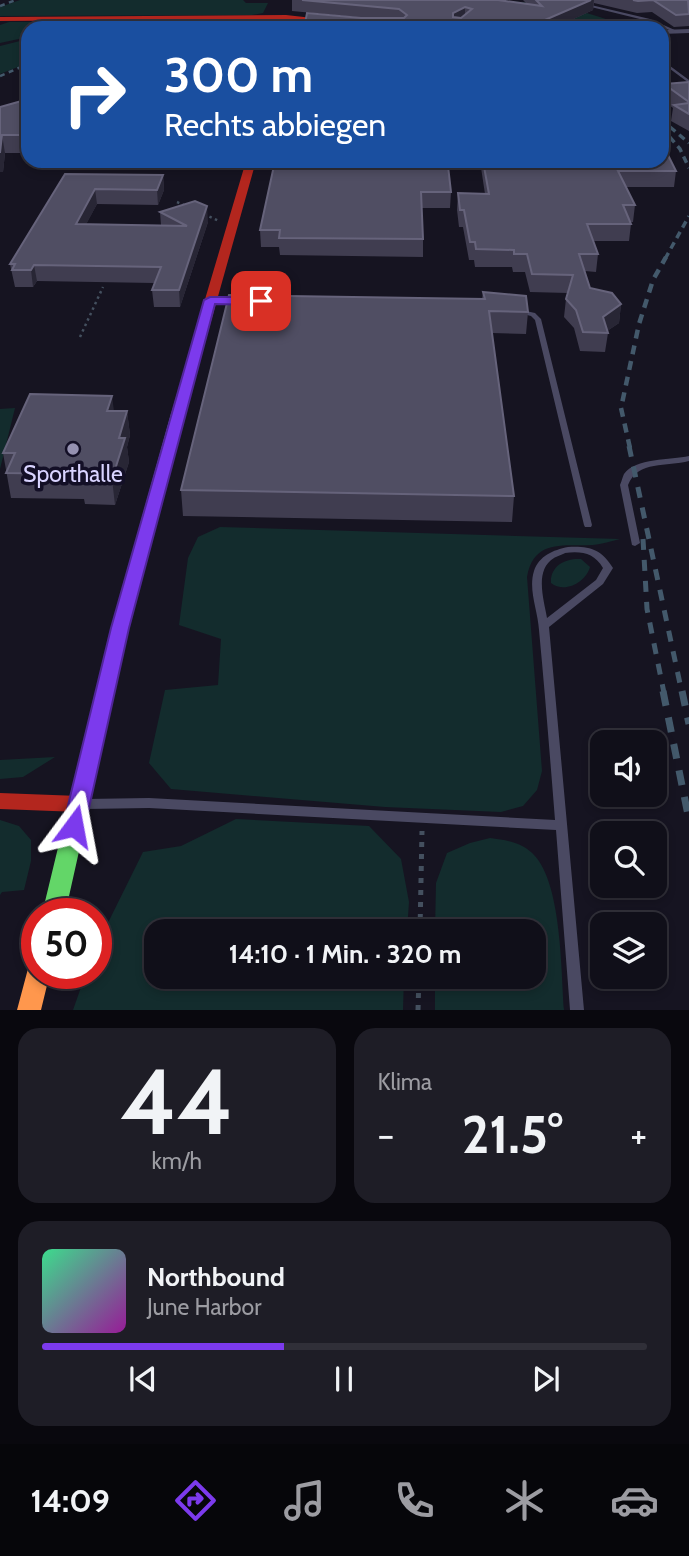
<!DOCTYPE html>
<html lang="de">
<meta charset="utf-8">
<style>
:root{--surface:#100f19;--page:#1e1d26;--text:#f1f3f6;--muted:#9c9ca2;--line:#302f38;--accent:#7c3aed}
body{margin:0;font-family:Cabin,sans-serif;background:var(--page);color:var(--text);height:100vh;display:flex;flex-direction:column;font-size:26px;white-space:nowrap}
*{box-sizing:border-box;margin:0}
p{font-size:23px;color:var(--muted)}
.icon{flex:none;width:38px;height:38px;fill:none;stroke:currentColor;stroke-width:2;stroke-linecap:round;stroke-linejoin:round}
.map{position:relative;height:1010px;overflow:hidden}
.sheet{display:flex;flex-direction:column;gap:18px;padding:18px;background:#09080e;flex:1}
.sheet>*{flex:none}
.guide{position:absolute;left:21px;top:21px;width:648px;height:147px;border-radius:21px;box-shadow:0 4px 10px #0003,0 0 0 2px var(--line);background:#1a4fa0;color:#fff;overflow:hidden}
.fabs{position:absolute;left:590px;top:730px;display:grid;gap:14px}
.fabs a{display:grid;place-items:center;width:77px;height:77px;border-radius:14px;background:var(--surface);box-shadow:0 4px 10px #0003,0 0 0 2px var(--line);font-size:35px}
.speed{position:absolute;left:21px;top:898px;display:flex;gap:14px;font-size:35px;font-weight:700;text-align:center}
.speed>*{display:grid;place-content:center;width:91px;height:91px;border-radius:50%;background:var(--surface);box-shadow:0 4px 10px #0003,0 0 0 2px var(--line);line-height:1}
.speed .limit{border:10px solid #d22;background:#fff;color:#111}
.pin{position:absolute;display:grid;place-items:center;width:60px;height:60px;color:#fff;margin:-30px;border-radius:14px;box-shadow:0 4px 10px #0006}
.me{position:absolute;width:77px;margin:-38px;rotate:13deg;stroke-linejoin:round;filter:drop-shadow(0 0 5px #0008)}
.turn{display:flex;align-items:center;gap:24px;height:147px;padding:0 28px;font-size:32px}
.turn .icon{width:91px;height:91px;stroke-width:2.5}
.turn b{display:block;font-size:49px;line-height:60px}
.big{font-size:52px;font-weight:700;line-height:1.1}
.sheet .widget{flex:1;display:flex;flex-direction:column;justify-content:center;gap:10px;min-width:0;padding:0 24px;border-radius:21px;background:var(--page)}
.sheet .dial{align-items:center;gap:0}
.dial b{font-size:91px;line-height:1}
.song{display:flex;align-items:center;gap:21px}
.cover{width:84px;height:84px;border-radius:10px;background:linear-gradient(135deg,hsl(150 70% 55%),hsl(300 70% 35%))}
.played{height:7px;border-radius:4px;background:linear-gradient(90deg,var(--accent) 40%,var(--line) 40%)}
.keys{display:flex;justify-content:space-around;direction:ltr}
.heat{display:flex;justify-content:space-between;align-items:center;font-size:38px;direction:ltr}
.sheet .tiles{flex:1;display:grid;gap:18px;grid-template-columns:1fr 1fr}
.widget:last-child{grid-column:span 2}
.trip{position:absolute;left:144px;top:919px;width:402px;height:70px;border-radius:21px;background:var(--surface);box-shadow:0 4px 10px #0003,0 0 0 2px var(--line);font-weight:700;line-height:70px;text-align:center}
.tabs{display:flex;height:112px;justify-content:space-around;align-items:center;background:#06060a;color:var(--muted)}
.tabs .icon{width:49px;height:49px}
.tabs .active{color:var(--accent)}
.tabs b{font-size:32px;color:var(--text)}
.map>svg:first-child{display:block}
.green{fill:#132c2d}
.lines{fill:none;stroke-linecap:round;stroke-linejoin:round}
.path-far1{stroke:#44505f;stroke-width:2.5;stroke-dasharray:2.5 3.5;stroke-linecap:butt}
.path{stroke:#44505f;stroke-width:5;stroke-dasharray:5 7;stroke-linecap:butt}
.lane{fill:#4a4962;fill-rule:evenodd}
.street{fill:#4a4962;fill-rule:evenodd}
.fast{fill:#63d668;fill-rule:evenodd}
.slow{fill:#ff974d;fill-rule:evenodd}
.jam{fill:#b3261e;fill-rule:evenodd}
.rail-far4{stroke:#43596b;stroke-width:2.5;stroke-dasharray:5 4.5;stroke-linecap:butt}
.rail-far3{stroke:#43596b;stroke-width:3.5;stroke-dasharray:7 5;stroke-linecap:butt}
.rail-far2{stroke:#43596b;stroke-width:4.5;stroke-dasharray:9 7;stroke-linecap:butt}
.rail-far1{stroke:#43596b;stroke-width:5;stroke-dasharray:11 10;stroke-linecap:butt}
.rail{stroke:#43596b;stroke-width:7;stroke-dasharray:15 12;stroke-linecap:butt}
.wall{fill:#403d50}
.shaded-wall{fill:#282635}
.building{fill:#504e63;stroke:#66637b;stroke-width:2;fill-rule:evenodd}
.route{fill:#7c3aed;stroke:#51269a;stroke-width:2}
.poi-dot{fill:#9591b1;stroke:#130f26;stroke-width:2.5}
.labels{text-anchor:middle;stroke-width:7;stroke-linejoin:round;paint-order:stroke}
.poi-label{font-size:23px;fill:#d9d4ff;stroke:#130f26}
</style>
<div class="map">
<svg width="689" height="1010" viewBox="0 0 689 1010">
<rect width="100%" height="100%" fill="#161421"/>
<path class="green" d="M 20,0 L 243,0 L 246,3 L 268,3 L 263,13 L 252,15 L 0,16 L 0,7 Z
M 473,0 C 525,0 580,6 629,28 L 580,28 L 468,3 Z
M 261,21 L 28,28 L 28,37 L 0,43 L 0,25 L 9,22 Z
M 153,24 L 260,24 L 260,28 L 110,28 Z
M 28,39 L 28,63 L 0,74 L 0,46 Z
M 15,408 L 0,469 L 0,409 Z
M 220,527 L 620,539 C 611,541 602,544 593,545 C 565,547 534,538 527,577 L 542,771 L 537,790 L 523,806 L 501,812 L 385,807 L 171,789 L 149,763 L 165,690 L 218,685 L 221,639 L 179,625 L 188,558 L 198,537 Z
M 581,559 L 590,567 C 586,582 565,594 551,583 C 550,566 565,558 581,559 Z
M 55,757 L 23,777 L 0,779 L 0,760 Z
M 236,819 L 369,826 L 401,859 L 409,902 L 407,931 L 156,931 L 156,976 L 404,977 L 403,1010 L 73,1010 L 86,973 L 96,973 L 96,947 L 143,852 L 181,846 Z
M 0,820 L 19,826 L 31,840 L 31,861 L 24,890 L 2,892 L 0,895 Z
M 490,838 C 505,840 520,842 531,852 C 562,878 561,971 564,1010 L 435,1010 L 435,977 L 534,976 L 534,931 L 435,931 L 436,883 L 447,853 L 470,843 Z"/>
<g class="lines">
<path class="path-far1" d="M 177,202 L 188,207
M 204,214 L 219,221
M 80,337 L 103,287"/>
<path class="path" d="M 420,931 L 422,831
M 418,1010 L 419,976"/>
<path class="lane" d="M 591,5 L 650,19 L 677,31 L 674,32 L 648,21 L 591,7 Z
M 662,60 L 689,80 L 689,83 L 662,63 Z
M 517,309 L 535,313 L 541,319 L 592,525 L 591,527 L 585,527 L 584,525 L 535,320 L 531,316 L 515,312 L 514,311 Z
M 689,456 L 689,461 C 667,467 638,460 628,485 L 640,543 L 635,546 L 632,545 L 620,485 C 621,483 623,476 624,474 C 635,458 671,460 689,456 Z
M 568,547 C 590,546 601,549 613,568 L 603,584 L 549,627 L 584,1010 L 570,1010 L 556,830 L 149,808 L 86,809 L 82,807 L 80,804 L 82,801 L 86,799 L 149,798 L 555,820 C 550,757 545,693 539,630 C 538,611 528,590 534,571 C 539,556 553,550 568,547 ZM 565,553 C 582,551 594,553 603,568 L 596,580 L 547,618 C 544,600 534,570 554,558 C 555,557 564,554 565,553 Z"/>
<path class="street" d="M 689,29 L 689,33 L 662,34 L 662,30 Z"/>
<path class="fast" d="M 178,410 L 185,414 L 129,628 L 65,914 L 42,914 L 111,628 L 171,414 Z"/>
<path class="slow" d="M 37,963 L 37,973 L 50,973 L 41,1010 L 17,1010 L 29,965 Z"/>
<path class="jam" d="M 286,15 L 402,28 L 286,19 L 0,21 L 0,17 Z
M 246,161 L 256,161 L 185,414 L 178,418 L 173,417 L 171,414 Z
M 0,793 L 79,796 L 86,798 L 90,804 L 86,810 L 79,812 L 0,809 Z"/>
<path class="rail-far4" d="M 0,6 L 16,0
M 0,76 L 28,64"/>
<path class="rail-far3" d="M 670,127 L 689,143
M 662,128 L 680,149 L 689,168
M 665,259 L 689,216"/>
<path class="rail-far2" d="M 630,448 L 621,408 L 639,324 L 653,280 L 666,257"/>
<path class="rail-far1" d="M 629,446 L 682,693
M 643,539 L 647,609 L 664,693"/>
<path class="rail" d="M 663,691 L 689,820
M 682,691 L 689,724"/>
</g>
<path class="wall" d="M 292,0 L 498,0 L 527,4 L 523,0 L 689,0 L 689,26 L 674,27 L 652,12 L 637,13 L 594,3 L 593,10 L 554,28 L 366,18 L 292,11 Z
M 689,82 L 689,131 L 671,121 L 673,108 L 662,99 L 664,84 Z
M 28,100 L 28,153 L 5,153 L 3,172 L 0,172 L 0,107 Z
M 480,161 L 662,161 L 676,171 L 674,187 L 626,187 L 635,205 L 633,222 L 630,222 L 631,224 L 629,241 L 593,241 L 598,254 L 596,272 L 585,271 L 590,288 L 621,304 L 619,323 L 607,331 L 608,333 L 605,352 L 580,351 L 574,328 L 564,317 L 566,299 L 568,293 L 530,292 L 525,272 L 513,272 L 512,267 L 475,267 L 474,260 L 469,260 L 463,227 L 459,227 L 457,210 L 458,193 L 485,194 Z
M 422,165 L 451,192 L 450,208 L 422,208 L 423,239 L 423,257 L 280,255 L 279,247 L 261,247 L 260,230 Z
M 65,174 L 163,175 L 164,190 L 158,205 L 97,204 L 86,224 L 161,225 L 160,212 L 208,222 L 180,307 L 154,307 L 152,290 L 154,283 L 37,281 L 33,287 L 15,287 L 10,264 Z
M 483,292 L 528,312 L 526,334 L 492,333 L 514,496 L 512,522 L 183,516 L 181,490 L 482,299 Z
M 114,411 L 127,411 L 130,435 L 127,447 L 129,462 L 115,505 L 85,504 L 84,499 L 11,498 L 3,453 Z"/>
<path class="shaded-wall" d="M 590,0 L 594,0 L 593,10 L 554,28 L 499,28 Z
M 465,7 L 465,19 L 453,26 L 453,13 Z
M 2,135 L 5,153 L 3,172 L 0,172 L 0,153 Z
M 163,175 L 164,190 L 158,205 L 157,190 Z
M 95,189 L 97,204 L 78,240 L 76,224 Z
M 207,206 L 208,222 L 180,307 L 179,290 Z
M 34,265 L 37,281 L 33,287 L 31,270 Z
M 621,304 L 619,323 L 604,333 L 603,317 Z
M 112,396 L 115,419 L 107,411 Z
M 127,411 L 130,435 L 127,447 L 129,462 L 115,505 L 112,479 L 119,438 Z"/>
<path class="building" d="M 302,0 L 498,0 L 542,6 L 536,0 L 591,0 L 538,23 L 499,28 L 304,28 L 307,13 L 361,18 L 404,18 L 407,15 L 399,9 ZM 465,7 L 472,9 L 461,18 L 453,17 L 453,13 Z
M 633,0 L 688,0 L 689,14 L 676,15 L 653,0 L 638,1 Z
M 689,82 L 689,102 L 664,84 Z
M 25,100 L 28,100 L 28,135 L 2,135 L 0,153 L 0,107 Z
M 689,103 L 689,114 L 674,105 Z
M 662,143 L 676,171 L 618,171 L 635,205 L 623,205 L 631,224 L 587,224 L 598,254 L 579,254 L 590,288 L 612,293 L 621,304 L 603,317 L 608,333 L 583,332 L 576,310 L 566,299 L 573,275 L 532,274 L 527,254 L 514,254 L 514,250 L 476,249 L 475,242 L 470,242 L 464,210 L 460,210 L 458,193 L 489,194 L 483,161 L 662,161 Z
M 275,161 L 421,161 L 422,165 L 448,166 L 451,192 L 421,192 L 423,239 L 279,238 L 280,230 L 260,230 Z
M 65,174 L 163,175 L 157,190 L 95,189 L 76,224 L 187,226 L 160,212 L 195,201 L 207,206 L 179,290 L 152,290 L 161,267 L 34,265 L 31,270 L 12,270 L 15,264 L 10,264 Z
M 483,292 L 526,296 L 528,312 L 489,311 L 514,496 L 181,490 L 229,295 L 485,299 Z
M 30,394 L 112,396 L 107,411 L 127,411 L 119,438 L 125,438 L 112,479 L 81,479 L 83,474 L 6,473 L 15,453 L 3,453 Z"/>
<path class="route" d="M 210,297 L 261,297 L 267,301 L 261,305 L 215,304 L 129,628 L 85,826 L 82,832 L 74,835 L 67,832 L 63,826 L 111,628 L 204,300 Z"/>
<circle class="poi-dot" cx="73" cy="449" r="7"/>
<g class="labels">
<g class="poi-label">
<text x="73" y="482">Sporthalle</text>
</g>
</g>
</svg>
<div class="fabs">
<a><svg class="icon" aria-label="sound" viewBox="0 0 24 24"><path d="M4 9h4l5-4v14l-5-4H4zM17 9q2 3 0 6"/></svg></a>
<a><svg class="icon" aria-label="search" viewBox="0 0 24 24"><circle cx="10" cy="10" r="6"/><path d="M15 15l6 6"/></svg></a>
<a><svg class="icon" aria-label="layers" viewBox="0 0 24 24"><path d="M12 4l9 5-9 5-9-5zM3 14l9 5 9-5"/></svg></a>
</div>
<div class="speed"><div class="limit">50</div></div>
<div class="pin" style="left:261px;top:301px;background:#d93025"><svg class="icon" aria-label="arrive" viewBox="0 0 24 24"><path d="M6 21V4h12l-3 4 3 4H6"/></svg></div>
<svg class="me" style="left:74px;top:826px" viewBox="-20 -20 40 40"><path d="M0-17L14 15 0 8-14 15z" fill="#7c3aed" stroke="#fff" stroke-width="4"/></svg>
<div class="trip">14:10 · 1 Min. · 320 m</div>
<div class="guide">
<div class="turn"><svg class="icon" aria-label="right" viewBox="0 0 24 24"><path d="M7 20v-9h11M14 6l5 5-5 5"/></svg><div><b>300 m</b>Rechts abbiegen</div></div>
</div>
</div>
<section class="sheet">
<div class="tiles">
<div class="widget dial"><b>44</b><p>km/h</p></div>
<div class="widget"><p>Klima</p>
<div class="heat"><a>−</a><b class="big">21.5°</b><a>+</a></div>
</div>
<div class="widget">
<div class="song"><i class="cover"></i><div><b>Northbound</b><p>June Harbor</p></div></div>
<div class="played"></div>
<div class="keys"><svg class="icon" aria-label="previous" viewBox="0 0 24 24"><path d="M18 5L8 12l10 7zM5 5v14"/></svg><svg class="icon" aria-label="pause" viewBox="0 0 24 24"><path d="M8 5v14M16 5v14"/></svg><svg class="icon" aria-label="next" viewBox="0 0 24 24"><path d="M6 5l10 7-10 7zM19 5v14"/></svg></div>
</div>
</div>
</section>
<nav class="tabs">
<b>14:09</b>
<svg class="icon active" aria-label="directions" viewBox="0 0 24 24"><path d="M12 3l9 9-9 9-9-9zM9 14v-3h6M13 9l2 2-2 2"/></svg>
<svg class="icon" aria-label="music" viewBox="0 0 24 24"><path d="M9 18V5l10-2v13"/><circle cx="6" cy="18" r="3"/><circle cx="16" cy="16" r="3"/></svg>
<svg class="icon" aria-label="phone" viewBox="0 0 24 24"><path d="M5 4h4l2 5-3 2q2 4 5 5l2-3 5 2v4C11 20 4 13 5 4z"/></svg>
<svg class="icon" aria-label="climate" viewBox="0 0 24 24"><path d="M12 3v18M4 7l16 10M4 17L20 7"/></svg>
<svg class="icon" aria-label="car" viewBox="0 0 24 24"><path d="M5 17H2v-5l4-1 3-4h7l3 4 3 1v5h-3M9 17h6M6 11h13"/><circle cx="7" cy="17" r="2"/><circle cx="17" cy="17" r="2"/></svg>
</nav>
